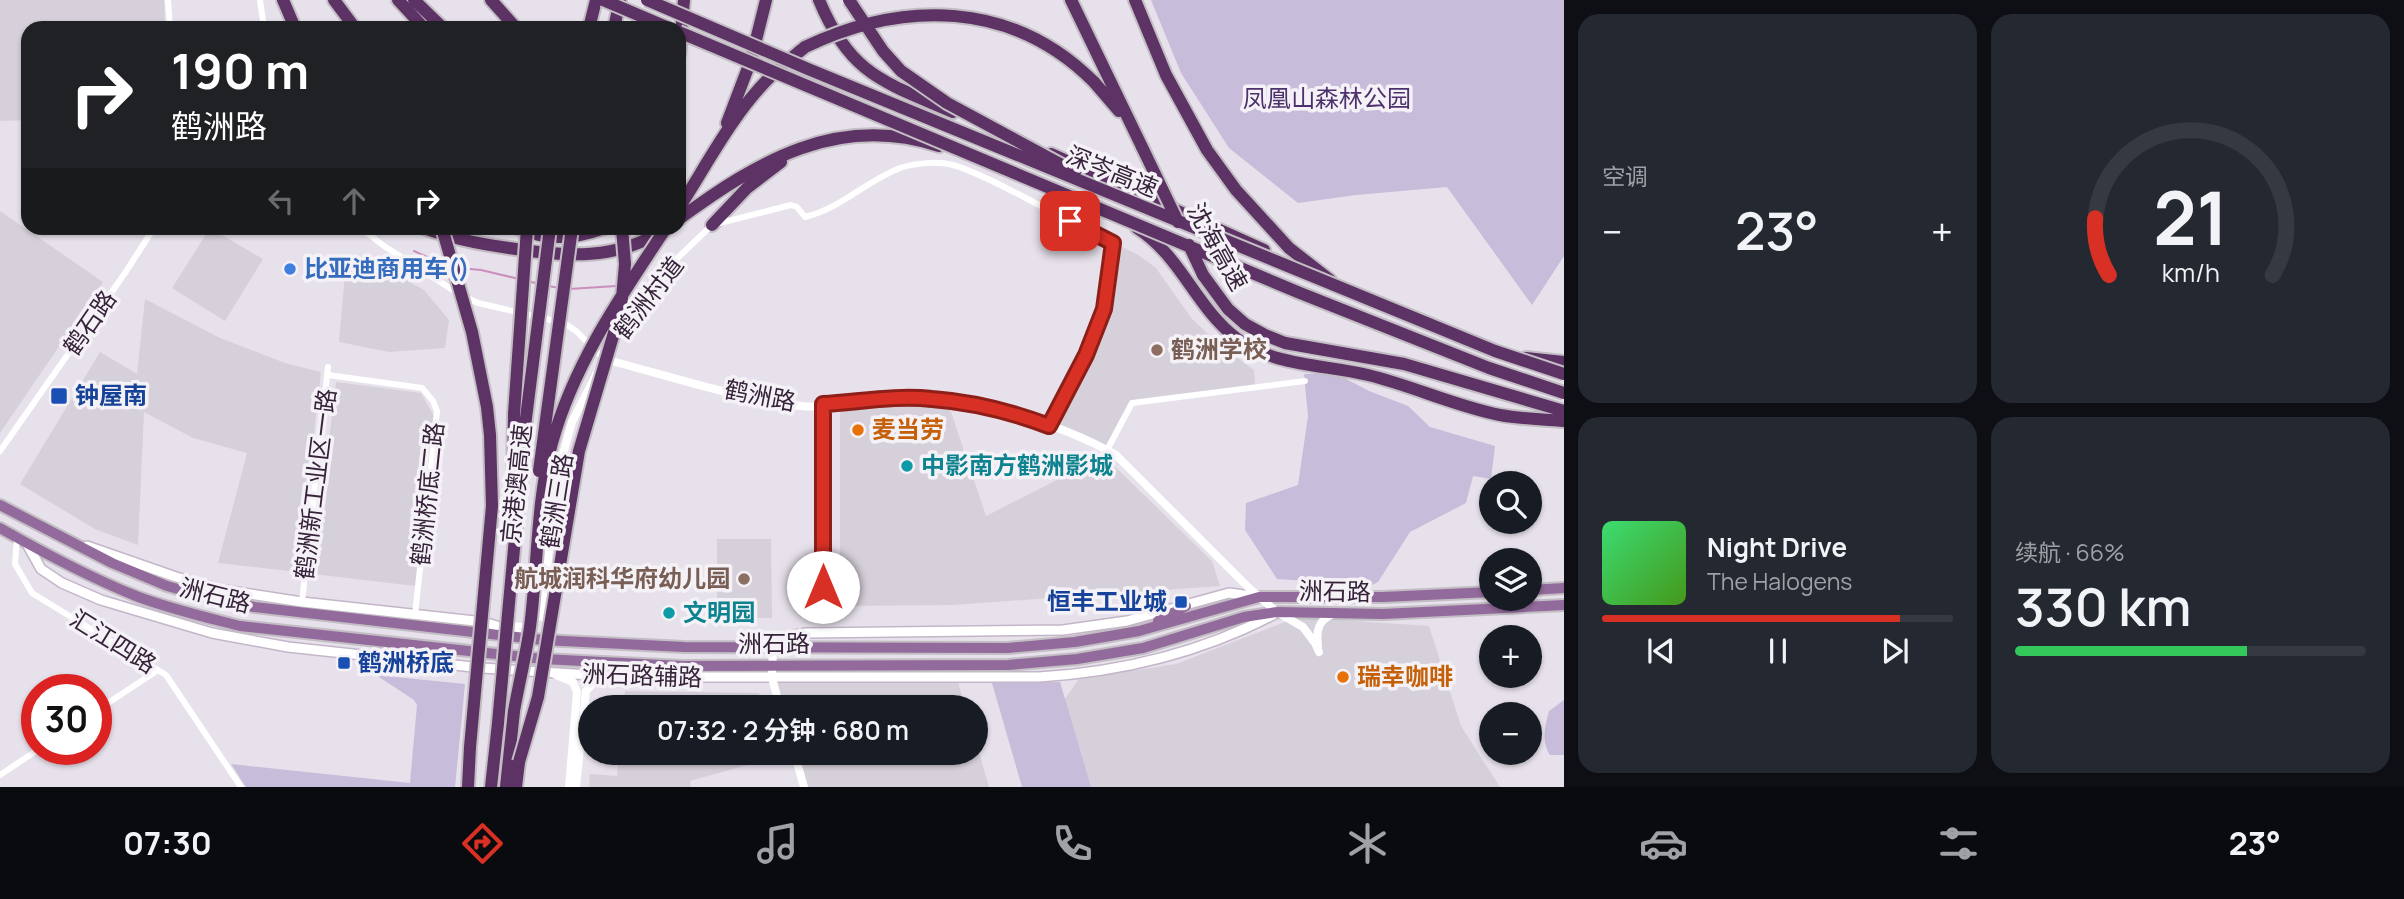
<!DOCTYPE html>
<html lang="zh">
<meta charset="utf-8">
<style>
:root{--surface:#171b24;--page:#242831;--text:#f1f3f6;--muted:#9ea1a6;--line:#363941;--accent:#d93025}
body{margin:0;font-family:Manrope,"Noto Sans SC",sans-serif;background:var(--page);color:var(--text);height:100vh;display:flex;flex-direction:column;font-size:26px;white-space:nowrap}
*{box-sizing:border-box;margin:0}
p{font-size:23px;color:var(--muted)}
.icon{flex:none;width:38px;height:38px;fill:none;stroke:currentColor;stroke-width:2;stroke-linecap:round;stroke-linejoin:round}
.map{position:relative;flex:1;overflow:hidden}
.sheet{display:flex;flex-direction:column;gap:14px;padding:14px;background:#0d0f14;width:840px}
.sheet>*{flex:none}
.hud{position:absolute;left:21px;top:21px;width:665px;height:214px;border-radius:21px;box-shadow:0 2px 5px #0004;background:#202124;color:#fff;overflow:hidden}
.buttons{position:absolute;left:1479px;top:471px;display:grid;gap:14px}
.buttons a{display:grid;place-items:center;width:63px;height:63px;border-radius:50%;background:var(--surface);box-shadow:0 2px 5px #0004;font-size:35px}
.speed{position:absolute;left:21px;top:674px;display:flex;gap:14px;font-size:35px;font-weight:700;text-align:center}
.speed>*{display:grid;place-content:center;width:91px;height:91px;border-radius:50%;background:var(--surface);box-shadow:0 2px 5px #0004;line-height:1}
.speed .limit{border:10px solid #d22;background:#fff;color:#111}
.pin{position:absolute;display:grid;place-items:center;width:60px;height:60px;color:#fff;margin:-30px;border-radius:14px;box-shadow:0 4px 10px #0006}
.me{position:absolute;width:77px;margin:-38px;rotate:0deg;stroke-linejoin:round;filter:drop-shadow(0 0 5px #0008)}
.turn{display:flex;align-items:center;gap:24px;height:147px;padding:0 35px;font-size:32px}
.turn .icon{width:91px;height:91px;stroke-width:2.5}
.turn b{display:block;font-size:49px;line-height:60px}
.lanes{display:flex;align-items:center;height:66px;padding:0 35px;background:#0003;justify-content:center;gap:35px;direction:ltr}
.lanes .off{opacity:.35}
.big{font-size:52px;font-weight:600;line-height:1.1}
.sheet .widget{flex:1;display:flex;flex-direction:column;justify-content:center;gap:10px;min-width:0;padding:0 24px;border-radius:21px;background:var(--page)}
.sheet .dial{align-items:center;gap:0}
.dial svg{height:182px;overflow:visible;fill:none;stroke:var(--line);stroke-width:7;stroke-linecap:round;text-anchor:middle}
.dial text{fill:var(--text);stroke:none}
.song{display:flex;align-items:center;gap:21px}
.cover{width:84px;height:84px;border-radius:10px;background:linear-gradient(135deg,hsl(140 70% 55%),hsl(100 70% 35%))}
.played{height:7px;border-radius:4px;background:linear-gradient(90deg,var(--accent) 85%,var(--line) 85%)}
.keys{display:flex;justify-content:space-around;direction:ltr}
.heat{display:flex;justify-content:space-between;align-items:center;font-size:38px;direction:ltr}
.charge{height:10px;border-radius:5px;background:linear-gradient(90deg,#34c759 66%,var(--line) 0)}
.sheet .tiles{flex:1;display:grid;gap:14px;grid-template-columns:repeat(2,1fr)}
.trip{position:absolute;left:578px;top:695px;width:410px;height:70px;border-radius:35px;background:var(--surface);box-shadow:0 2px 5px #0004;font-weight:600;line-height:70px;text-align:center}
.tab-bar{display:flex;height:112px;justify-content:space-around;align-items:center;background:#090b0e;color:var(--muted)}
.tab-bar .icon{width:49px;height:49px}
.tab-bar .selected{color:var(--accent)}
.tab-bar b{font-size:32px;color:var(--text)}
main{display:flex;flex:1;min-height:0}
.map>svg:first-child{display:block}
.built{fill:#d6d0da}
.green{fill:#c7bcda}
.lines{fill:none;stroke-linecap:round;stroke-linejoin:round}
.stream{stroke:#cb8ebd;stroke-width:2}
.secondary-casing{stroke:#c4b6c9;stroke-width:12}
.primary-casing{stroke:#c3bdc4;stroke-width:14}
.motorway-casing{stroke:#c3bdc4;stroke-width:16}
.minor{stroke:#fff;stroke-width:6}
.tertiary{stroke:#fff;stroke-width:8}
.secondary{stroke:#fff;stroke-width:9}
.primary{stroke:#936a9c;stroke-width:10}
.motorway{stroke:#5d3264;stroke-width:12}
.motorway-bridge-casing{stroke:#c3bdc4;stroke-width:16;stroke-linecap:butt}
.motorway-bridge{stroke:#5d3264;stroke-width:12}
.route-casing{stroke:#8d1f18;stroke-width:18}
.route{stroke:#d93025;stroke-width:12}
.shop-dot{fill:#3f7fe0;stroke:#f5f2f7;stroke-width:2.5}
.education-dot{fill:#8d6e63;stroke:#f5f2f7;stroke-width:2.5}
.transit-dot{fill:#1a4fb4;stroke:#f5f2f7;stroke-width:2.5}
.food-dot{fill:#e8710a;stroke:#f5f2f7;stroke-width:2.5}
.culture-dot{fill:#0f9aa8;stroke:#f5f2f7;stroke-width:2.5}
.labels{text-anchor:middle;stroke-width:7;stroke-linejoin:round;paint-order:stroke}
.park-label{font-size:24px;fill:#4d316d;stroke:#f5f2f7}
.street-label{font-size:24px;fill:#36233a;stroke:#f5f2f7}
.shop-label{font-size:24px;font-weight:bold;fill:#366cbe;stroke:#f5f2f7;text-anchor:start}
.education-label{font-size:24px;font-weight:bold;fill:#785e54;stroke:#f5f2f7;text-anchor:start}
.transit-label{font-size:24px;font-weight:bold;fill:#164399;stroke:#f5f2f7;text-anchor:start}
.food-label{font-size:24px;font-weight:bold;fill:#c56008;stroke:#f5f2f7;text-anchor:start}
.culture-label{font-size:24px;font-weight:bold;fill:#0d838f;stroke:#f5f2f7;text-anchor:start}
</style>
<main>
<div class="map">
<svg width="1564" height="787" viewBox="0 0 1564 787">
<rect width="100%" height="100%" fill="#e7e1eb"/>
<path class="built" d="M 0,0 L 164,0 L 165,28 L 28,28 L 28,120 L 0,121 Z
M 0,211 L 103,282 L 0,433 Z
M 210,228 L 263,259 L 225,321 L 172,288 Z
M 1113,243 L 1137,254 L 1156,268 L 1192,319 L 1220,345 L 1254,370 L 1255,388 L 1132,403 L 1107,450 L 1049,426 L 1086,355 L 1104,309 Z
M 368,258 L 424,290 L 449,320 L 445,348 L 389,352 L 339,342 L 345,273 L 350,273 L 351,266 Z
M 145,299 L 220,338 L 285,363 L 321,372 L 298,572 L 218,563 L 247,453 L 193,438 L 144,412 L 138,545 L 95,529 L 20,484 L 100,352 L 137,374 Z
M 336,382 L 421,393 L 435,418 L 415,586 L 313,574 Z
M 927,404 L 950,409 L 986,516 L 1104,456 L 1212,561 L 1220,586 L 953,605 L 840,606 L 840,409 Z
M 717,539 L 771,539 L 772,618 L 717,618 Z
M 1298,617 L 1429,626 L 1461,726 L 1500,787 L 1091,787 L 1064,700 L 1079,679 L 1176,664 Z
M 958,682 L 965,707 L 783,707 L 776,683 Z
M 625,691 L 759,693 L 763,707 L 623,707 Z
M 975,739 L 989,787 L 807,787 L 797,753 L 975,752 Z
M 775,753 L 776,757 L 690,781 L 691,787 L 589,787 L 590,774 L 617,776 L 619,753 Z"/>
<path class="green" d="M 1151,0 L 1564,0 L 1564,256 L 1532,305 L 1447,187 L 1356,195 L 1298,203 L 1229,148 L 1181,73 Z
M 1335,373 L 1369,391 L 1408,406 L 1430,427 L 1495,446 L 1491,479 L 1473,476 L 1466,503 L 1410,532 L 1378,582 L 1372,585 L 1277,579 L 1245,530 L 1246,503 L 1298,485 L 1308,416 L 1304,374 Z
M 376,675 L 465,684 L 455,787 L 246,787 L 231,764 L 410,783 L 417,705 L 414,700 Z
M 1060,682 L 1091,787 L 1022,787 L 992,683 Z
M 1564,700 L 1564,755 L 1550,755 C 1541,742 1545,725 1549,711 Z"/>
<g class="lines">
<path class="stream" d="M 414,251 L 447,266
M 459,268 L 481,270 L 519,279
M 528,281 L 539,284
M 548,286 L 560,288
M 569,289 L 616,286"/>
<defs>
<path id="secondary" d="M 26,542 L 41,569 L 62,583 L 101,600 L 212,633 L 288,647 L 482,668 L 621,677 L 1039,677 C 1120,672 1200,653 1273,615
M 87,546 L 176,577 L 224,590 L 302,602 L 484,622 L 525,635
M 742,644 L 806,633 L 1063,630 L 1127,621 L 1229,593 L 1259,597"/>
<path id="primary" d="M 0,505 L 112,563 L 167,586 L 196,594 L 254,607 L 543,640 L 684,647 L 1008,648 L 1075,642 L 1139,631 L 1259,597 L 1383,597 L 1491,592
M 0,528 C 44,553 89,577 136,596 C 170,609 205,617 240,626 L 543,659 L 682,666 L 1008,665 L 1077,659 L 1143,648 L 1244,617 L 1277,612 L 1383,614 L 1564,605
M 1530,590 L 1564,588
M 1158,621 L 1186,606"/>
<path id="motorway" d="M 283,0 L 295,28
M 334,0 L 355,28
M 398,0 L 424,28
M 414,0 L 443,28
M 491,0 L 516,28
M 819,0 C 850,75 884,82 953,112
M 1071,0 L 1142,147
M 1135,0 L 1166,75 L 1207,150 L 1236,190 L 1289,248 L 1330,280
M 589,28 L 596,0
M 614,28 L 620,0
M 679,54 L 684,0
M 1094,82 L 1119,111
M 727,123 L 751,60 L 766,0
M 1051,154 L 1264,250
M 679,208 C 708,163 733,113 772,75 C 782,65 794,56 805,47
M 679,219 C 758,161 838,113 939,146
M 712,225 L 747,188 L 781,162
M 424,228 C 452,239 480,244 509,248 C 565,257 618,261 667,228
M 518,228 C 547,241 574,239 604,228
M 1137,228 C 1181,256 1195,306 1236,338 C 1275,367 1323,364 1368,375 C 1413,386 1455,406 1500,415 C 1521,419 1543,419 1564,421
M 1203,275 L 1228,309 L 1245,324 L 1265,335 L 1285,343 L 1404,364 L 1564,411
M 1526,358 L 1564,362
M 468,787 L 470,747
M 491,787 L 498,723
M 506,787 L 514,711
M 516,787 L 519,762"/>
</defs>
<use href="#secondary" class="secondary-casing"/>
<use href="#primary" class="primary-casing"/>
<use href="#motorway" class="motorway-casing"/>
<path class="minor" d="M 168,0 L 170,28
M 260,0 L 264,28
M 361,228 L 384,246 L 459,294 L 478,303 L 564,323 L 576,331 L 604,359 L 605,357
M 618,335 L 631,314 L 662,273 L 712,225 L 791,205 L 797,207 L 805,217 C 844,207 864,182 900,168 C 915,163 937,161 953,165 C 977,172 1000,185 1022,196 C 1052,212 1083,227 1113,243 L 1104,309 L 1086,355 L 1049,426
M 328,375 L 422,388 L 433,401 L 437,411 L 415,615
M 1107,450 L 1132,403 L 1305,381
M 0,451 L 125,273 L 154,228
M 17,538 L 15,564 L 32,593 L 166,675 L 241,787
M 302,602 L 328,367
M 823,614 L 823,404
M 507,625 L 526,626 L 543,615
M 96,711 L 158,670
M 0,775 L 39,749"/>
<path class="tertiary" d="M 550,629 L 543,615 L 551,526 L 559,469 L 572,422 L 604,359 C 666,375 738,399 801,406 C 834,409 869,399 902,398 C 971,397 1056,421 1116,455 L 1248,587 L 1277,612 L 1303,627 L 1315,643 L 1319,652
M 773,645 L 772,678 L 780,707
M 1318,646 C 1316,631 1318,620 1333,614
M 556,675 L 573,682 L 577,692 L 569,787
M 794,752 L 804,787
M 576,787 L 586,691 L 594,682 L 611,679"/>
<use href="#secondary" class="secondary"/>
<use href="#primary" class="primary"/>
<use href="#motorway" class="motorway"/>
<defs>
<path id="motorway-bridge" d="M 603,0 L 669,28
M 647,0 L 808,69 L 1495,351 L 1564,374
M 849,0 L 883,51 L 901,71 L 947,103 L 1075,172
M 679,32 L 1300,293 L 1489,368 L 1564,393
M 805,47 C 903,0 1012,0 1094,82
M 1142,147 L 1178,222
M 442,228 L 472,332 L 487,407 L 490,435 L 492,506 L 470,747
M 1189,245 L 1203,275
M 539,471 L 572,228
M 513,486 L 514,414 L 527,228
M 514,711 C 519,683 526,655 530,627 C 538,566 536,503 552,443 C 574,363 621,296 666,228
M 498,723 L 526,418 L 550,228
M 519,762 L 538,697 L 579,451 L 621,309 L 625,264 L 622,228"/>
</defs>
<use href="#motorway-bridge" class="motorway-bridge-casing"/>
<use href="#motorway-bridge" class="motorway-bridge"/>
</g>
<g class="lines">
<defs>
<path id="route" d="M 823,587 L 823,404 C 859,402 896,395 932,399 C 972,402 1012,412 1049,426 L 1086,355 L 1104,309 L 1113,243 L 1070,221"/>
</defs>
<use href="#route" class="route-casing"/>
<use href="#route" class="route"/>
</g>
<circle class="shop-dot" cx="290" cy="269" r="7"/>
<g class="education-dot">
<circle cx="1157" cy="350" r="7"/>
<circle cx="744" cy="579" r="7"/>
</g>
<g class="transit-dot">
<rect x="50" y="387" width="18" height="18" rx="3.5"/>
<rect x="1174" y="595" width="14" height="14" rx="3.5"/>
<rect x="337" y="656" width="14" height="14" rx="3.5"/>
</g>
<g class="food-dot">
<circle cx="858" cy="430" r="7"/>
<circle cx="1343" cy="677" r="7"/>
</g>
<g class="culture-dot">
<circle cx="907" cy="466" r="7"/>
<circle cx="669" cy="613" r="7"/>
</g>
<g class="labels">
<g class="park-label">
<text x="1327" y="107">凤凰山森林公园</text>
</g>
<g class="street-label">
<text transform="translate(1112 172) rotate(22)" y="8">深岑高速</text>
<text transform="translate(1217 247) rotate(61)" y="8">沈海高速</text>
<text transform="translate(649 298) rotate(-52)" y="8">鹤洲村道</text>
<text transform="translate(90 323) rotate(-55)" y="8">鹤石路</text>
<text transform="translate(760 396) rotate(11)" y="8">鹤洲路</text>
<text transform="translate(316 484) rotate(-83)" y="8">鹤洲新工业区一路</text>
<text transform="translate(517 484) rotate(-84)" y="8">京港澳高速</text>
<text transform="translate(428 494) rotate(-84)" y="8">鹤洲桥底二路</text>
<text transform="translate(557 501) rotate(-81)" y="8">鹤洲三路</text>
<text transform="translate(1335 592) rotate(1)" y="8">洲石路</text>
<text transform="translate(215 596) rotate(14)" y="8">洲石路</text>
<text transform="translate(113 642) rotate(32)" y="8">汇江四路</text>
<text x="774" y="652">洲石路</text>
<text transform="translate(642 676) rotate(2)" y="8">洲石路辅路</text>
</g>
<g class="shop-label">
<text x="304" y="277">比亚迪商用车()</text>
</g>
<g class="education-label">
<text x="1171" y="358">鹤洲学校</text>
<text x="730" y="587" text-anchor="end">航城润科华府幼儿园</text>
</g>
<g class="transit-label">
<text x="75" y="404">钟屋南</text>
<text x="1167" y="610" text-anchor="end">恒丰工业城</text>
<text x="358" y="671">鹤洲桥底</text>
</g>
<g class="food-label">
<text x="872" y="438">麦当劳</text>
<text x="1357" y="685">瑞幸咖啡</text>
</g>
<g class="culture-label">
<text x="921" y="474">中影南方鹤洲影城</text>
<text x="683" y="621">文明园</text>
</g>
</g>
</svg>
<div class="buttons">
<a><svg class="icon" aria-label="search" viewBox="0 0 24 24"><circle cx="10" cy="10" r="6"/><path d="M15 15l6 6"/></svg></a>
<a><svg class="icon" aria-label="layers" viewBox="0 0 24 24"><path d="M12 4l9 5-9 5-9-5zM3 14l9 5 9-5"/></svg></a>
<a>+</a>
<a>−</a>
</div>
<div class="speed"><div class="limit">30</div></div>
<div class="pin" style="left:1070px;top:221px;background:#d93025"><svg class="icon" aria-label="arrive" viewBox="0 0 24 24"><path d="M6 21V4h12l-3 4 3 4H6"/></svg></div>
<svg class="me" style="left:823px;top:587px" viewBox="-20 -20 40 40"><circle r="19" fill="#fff"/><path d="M0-13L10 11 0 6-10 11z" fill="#d93025"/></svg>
<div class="trip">07:32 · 2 分钟 · 680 m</div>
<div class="hud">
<div class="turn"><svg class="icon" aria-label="right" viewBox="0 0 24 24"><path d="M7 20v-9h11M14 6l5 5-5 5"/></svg><div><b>190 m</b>鹤洲路</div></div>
<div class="lanes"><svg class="icon off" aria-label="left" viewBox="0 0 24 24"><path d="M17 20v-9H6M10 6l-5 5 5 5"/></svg><svg class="icon off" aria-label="ahead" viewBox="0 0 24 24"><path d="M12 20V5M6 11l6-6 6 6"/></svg><svg class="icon" aria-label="right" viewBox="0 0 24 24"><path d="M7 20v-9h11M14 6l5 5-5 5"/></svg></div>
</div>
</div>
<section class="sheet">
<div class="tiles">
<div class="widget"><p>空调</p>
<div class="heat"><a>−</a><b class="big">23°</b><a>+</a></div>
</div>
<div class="widget dial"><svg viewBox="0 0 100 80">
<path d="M14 69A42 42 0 1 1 86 69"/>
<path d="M14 69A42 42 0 0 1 8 44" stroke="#d93025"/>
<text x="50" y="56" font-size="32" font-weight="700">21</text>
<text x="50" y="72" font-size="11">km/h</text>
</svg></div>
<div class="widget">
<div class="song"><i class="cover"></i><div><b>Night Drive</b><p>The Halogens</p></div></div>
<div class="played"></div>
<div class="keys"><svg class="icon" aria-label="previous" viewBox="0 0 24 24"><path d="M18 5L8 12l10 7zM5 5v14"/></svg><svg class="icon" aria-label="pause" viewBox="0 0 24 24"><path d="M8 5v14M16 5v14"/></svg><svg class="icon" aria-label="next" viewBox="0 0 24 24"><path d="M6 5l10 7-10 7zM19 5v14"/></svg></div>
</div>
<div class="widget"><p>续航 · 66%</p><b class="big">330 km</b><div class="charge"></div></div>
</div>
</section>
</main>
<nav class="tab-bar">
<b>07:30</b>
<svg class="icon selected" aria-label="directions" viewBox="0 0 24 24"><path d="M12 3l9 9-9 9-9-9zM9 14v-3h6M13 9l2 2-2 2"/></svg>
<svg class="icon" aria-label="music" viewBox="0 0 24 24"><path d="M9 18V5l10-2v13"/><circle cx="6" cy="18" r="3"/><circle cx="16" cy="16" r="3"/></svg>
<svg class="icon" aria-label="phone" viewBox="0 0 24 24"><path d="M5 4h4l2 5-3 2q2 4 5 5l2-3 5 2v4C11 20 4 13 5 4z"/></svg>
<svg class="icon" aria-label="climate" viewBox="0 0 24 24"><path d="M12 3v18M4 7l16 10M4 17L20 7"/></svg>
<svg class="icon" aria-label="car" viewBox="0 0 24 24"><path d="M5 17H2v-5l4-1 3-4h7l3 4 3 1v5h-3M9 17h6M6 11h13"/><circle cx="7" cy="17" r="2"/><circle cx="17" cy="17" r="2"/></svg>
<svg class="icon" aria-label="filters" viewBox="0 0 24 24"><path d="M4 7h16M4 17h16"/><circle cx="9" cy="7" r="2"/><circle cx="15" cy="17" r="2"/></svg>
<b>23°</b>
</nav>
